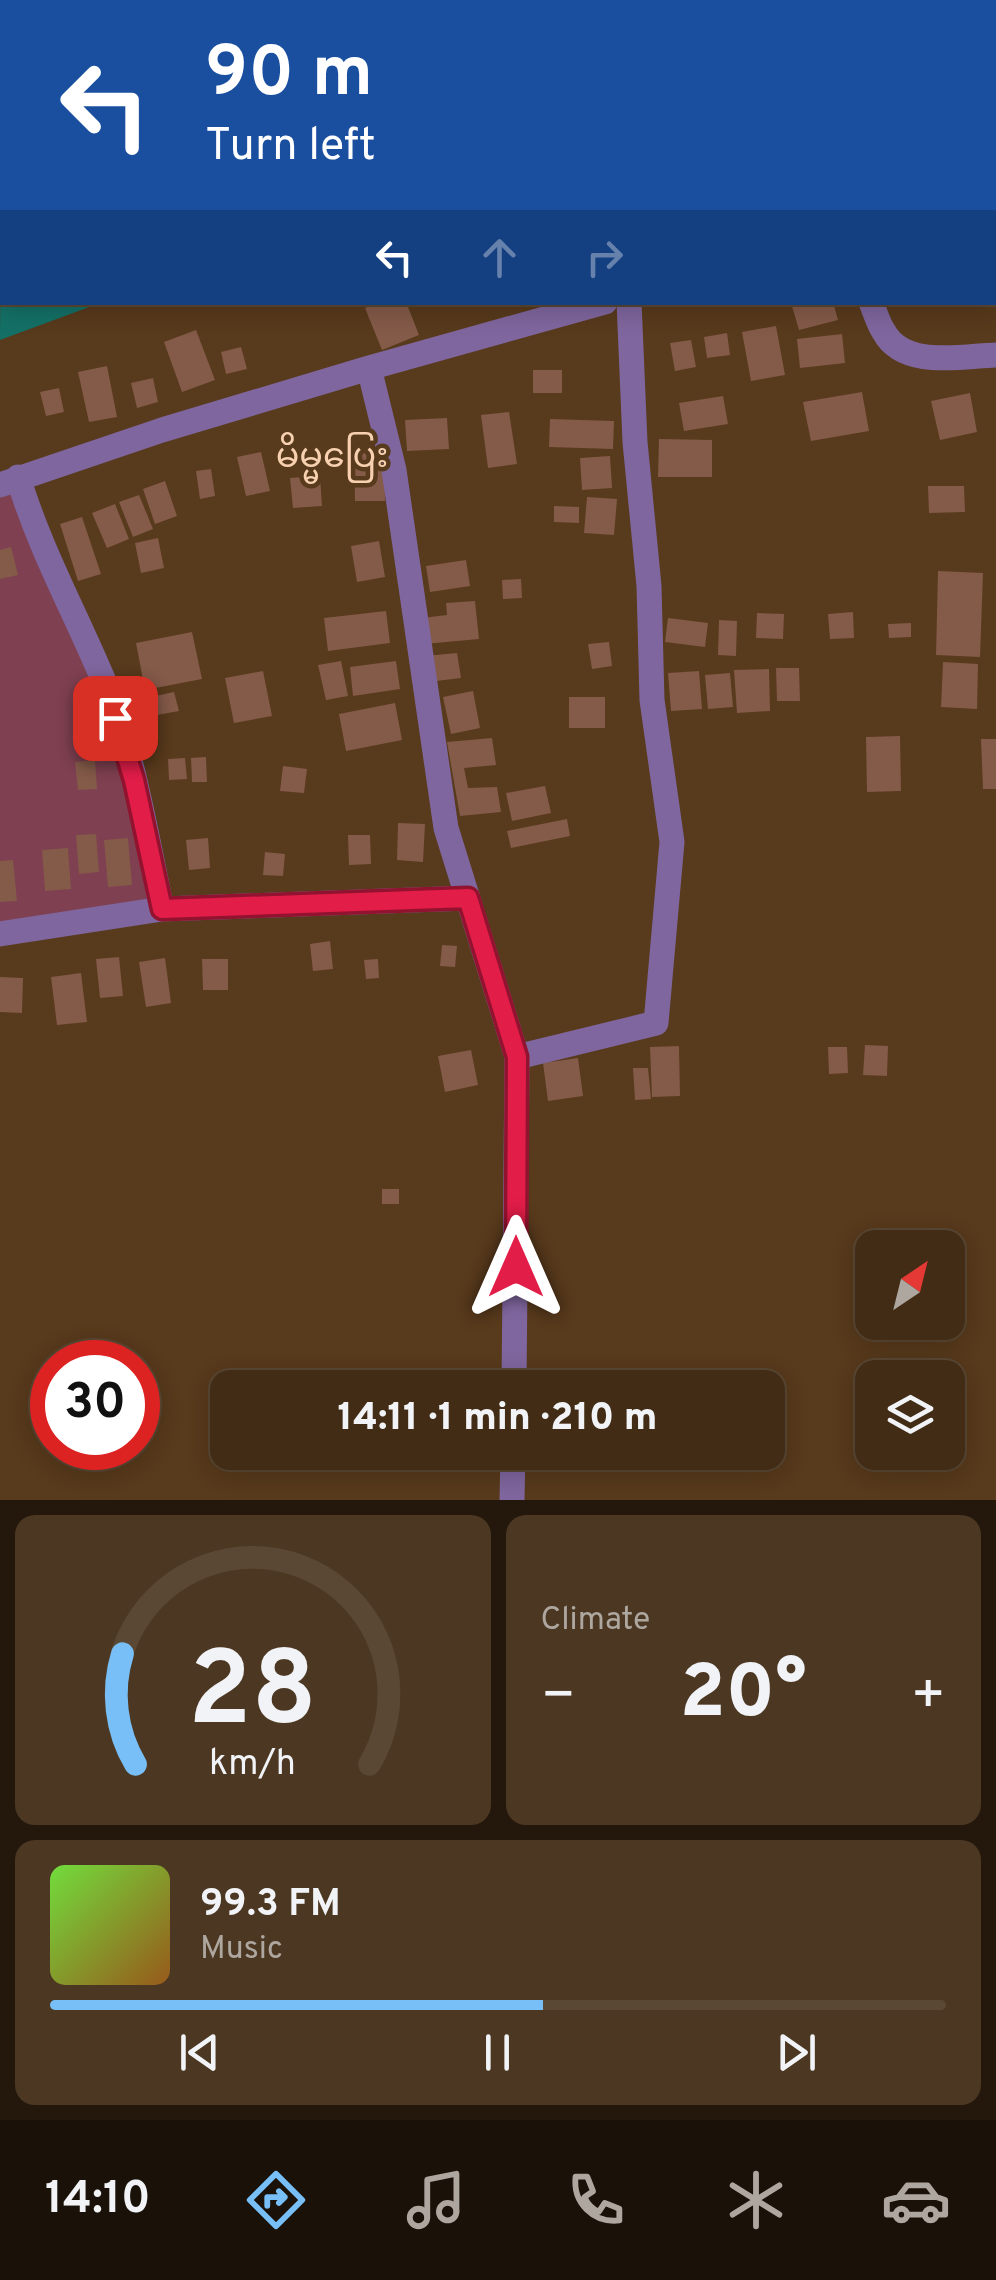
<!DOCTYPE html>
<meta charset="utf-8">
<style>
:root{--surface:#422c15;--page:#4c3822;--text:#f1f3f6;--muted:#aea7a0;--line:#5a4834;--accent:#78bff7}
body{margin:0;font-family:Overpass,"Noto Sans Myanmar",sans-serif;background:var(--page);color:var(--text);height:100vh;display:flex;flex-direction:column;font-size:38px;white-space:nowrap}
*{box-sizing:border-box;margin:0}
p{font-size:32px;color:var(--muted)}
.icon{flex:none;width:55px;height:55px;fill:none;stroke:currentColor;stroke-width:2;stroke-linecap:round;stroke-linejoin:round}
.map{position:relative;height:1500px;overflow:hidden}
.sheet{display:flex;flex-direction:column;gap:15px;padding:15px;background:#24180c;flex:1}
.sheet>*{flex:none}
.guide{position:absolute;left:0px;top:0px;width:998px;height:305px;box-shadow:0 5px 25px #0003,0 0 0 2px var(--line);background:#1a4fa0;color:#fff;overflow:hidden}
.needle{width:65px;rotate:35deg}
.tools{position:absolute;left:855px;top:1230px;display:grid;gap:20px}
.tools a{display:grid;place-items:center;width:110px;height:110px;border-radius:20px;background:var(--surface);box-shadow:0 5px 25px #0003,0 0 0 2px var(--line);font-size:50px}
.speed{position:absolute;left:30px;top:1340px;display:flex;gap:20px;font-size:50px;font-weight:700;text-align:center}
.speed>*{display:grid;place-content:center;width:130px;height:130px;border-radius:50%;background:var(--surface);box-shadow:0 5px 25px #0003,0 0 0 2px var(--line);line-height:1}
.speed .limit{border:15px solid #d22;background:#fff;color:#111}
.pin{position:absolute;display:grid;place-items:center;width:85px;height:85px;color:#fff;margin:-42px;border-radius:20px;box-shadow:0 5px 15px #0006}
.me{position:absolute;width:110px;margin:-55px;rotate:0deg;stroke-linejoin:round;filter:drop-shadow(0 0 8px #0008)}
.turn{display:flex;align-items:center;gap:35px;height:210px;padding:0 40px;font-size:45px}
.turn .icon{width:130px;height:130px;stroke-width:2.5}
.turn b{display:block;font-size:70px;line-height:85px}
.lanes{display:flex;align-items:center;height:95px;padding:0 40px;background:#0003;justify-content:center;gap:50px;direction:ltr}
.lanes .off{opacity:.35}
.big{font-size:75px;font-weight:800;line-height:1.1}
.sheet .card{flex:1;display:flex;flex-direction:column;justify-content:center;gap:15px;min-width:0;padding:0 35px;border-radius:20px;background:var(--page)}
.sheet .dial{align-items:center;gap:0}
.dial svg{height:260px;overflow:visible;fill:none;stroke:var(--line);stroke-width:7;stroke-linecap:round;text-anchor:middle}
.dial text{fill:var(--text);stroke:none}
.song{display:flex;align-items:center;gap:30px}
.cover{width:120px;height:120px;border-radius:15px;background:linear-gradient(135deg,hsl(100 70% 55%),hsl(30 70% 35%))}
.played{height:10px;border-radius:5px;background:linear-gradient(90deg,var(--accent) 55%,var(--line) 55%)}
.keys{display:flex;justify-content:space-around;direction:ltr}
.heat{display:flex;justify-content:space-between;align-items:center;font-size:55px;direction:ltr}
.sheet .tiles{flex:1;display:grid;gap:15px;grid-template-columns:1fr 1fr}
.card:last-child{grid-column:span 2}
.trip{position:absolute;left:210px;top:1370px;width:575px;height:100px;border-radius:20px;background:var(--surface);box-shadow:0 5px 25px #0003,0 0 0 2px var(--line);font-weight:800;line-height:100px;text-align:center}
.tabs{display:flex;height:160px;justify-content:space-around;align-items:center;background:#1a1208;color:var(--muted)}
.tabs .icon{width:70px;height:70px}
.tabs .current{color:var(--accent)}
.tabs b{font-size:45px;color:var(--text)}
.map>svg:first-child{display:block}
.green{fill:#7f4051}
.water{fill:#147066}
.building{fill:#845a49}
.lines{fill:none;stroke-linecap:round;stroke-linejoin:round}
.street{stroke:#7f669e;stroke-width:25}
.route-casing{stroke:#92132f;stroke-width:25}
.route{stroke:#e11d48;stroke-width:18}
.labels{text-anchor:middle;stroke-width:9;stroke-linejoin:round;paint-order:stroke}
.quarter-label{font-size:35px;fill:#f7d1b0;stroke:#583a1c}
</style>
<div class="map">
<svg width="996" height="1500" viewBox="0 0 996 1500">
<rect width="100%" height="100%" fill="#583a1c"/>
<path class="green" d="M 14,483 L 96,689 L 162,909 L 0,933 L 0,491 Z"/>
<path class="water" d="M 120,0 L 905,0 L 114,2 Z
M 2,45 L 2,302 L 100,303 L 0,340 Z"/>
<path class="building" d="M 379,302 L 406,302 L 419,335 L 382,350 L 365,308 Z
M 804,302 L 833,302 L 838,320 L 799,330 L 792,306 Z
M 776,326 L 785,375 L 751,381 L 742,332 Z
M 196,330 L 215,380 L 182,392 L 164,342 Z
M 727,333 L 730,355 L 707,358 L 704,337 Z
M 842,334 L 845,363 L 800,368 L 797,339 Z
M 691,340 L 696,367 L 675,371 L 670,343 Z
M 241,347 L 247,369 L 226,374 L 221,352 Z
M 107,366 L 117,417 L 89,422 L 78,372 Z
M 533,370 L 562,370 L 562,393 L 533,393 Z
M 153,378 L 158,402 L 137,408 L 131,383 Z
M 59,388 L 64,412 L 46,416 L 40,392 Z
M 862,392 L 869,431 L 811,441 L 803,402 Z
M 970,393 L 977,432 L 940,440 L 931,401 Z
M 723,396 L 728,424 L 684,431 L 679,403 Z
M 509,412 L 517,464 L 488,468 L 481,415 Z
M 447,418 L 449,449 L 407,451 L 405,420 Z
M 550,419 L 614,421 L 613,449 L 549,447 Z
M 659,439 L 712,440 L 712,477 L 658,477 Z
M 384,447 L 385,501 L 355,501 L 354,448 Z
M 261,452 L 270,491 L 246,496 L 237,457 Z
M 610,456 L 612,488 L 582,490 L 580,458 Z
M 211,469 L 215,496 L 200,499 L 196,471 Z
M 320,476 L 322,506 L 293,508 L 290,478 Z
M 165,481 L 177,516 L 155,524 L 143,489 Z
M 928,486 L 964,486 L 965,512 L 929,513 Z
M 139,495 L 153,529 L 133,537 L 119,502 Z
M 587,497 L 617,499 L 614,535 L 584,533 Z
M 115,504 L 129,539 L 107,548 L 92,513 Z
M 554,506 L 579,507 L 579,523 L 554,522 Z
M 82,517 L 101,574 L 78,581 L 60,524 Z
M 158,538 L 164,568 L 141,573 L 135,543 Z
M 379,541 L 385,577 L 357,582 L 351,546 Z
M 11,547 L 18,575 L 0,579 L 0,550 Z
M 466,560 L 470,586 L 430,592 L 426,566 Z
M 938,571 L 983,573 L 980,657 L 936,655 Z
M 521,579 L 522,598 L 503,599 L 502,580 Z
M 475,601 L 479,639 L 424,644 L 422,618 L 447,615 L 446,603 Z
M 386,611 L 390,643 L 328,651 L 324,618 Z
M 853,612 L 854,638 L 830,639 L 828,614 Z
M 757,613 L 784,614 L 783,639 L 756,638 Z
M 668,618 L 708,623 L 705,647 L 665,642 Z
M 719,620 L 737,621 L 736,656 L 718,655 Z
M 911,623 L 911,637 L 889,638 L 888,624 Z
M 192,632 L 202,679 L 145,690 L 136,643 Z
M 609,642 L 612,666 L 592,669 L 588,644 Z
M 457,653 L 461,678 L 428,682 L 425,656 Z
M 341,661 L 348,696 L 326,700 L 318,665 Z
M 396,661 L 400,689 L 353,696 L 350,667 Z
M 943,662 L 978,664 L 977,709 L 941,707 Z
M 776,668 L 799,668 L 800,701 L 777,701 Z
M 769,669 L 770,711 L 737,713 L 734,670 Z
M 263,671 L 272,716 L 234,723 L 225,678 Z
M 699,671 L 702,709 L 671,711 L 668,673 Z
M 730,673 L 733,707 L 708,709 L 705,675 Z
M 473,691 L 480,728 L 451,734 L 443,697 Z
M 174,692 L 179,711 L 146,717 L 142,699 Z
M 569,697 L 605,697 L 605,728 L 569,728 Z
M 395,703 L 402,740 L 346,751 L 339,714 Z
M 900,736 L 901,791 L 867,792 L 866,737 Z
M 492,738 L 496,765 L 464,768 L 468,788 L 497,787 L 501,812 L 460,816 L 447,742 Z
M 981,739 L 996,739 L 996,789 L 983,789 Z
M 206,757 L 207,782 L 192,782 L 191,758 Z
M 185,758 L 187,779 L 169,780 L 168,759 Z
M 95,760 L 97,789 L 78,790 L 75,762 Z
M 283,766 L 307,769 L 304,793 L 280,791 Z
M 545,786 L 551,813 L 512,821 L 506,793 Z
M 567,819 L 570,836 L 511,848 L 507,831 Z
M 398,823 L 425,824 L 423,862 L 397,860 Z
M 96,834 L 99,872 L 79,874 L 76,835 Z
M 348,835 L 370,835 L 371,864 L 349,865 Z
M 128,838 L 132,885 L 108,887 L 104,840 Z
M 208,838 L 210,868 L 189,870 L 186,840 Z
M 68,848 L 71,889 L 45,891 L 42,850 Z
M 265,852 L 285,854 L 283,876 L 263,875 Z
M 13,860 L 17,901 L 0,902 L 0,861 Z
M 330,941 L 333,969 L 313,971 L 310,944 Z
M 442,945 L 457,946 L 455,967 L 440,966 Z
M 119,957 L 123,996 L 100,998 L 96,959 Z
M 165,958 L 171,1003 L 146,1007 L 139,962 Z
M 202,959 L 228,959 L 228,990 L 203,990 Z
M 378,959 L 379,978 L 366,979 L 364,960 Z
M 81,973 L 87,1022 L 57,1025 L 51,977 Z
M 0,977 L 23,978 L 22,1013 L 0,1012 Z
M 865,1045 L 888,1046 L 887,1076 L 863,1075 Z
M 679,1046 L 680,1096 L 652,1097 L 650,1047 Z
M 828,1047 L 847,1047 L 848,1073 L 829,1074 Z
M 471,1050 L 478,1085 L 445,1092 L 438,1056 Z
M 578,1058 L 583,1096 L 548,1101 L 543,1063 Z
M 633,1068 L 648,1068 L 651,1099 L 635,1100 Z
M 382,1189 L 399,1189 L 399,1204 L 382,1204 Z"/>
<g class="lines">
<path class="street" d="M 871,302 C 875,312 878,323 884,332 C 904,369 962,356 996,355
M 18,477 C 40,550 76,614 105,684 C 134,755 146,835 162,909
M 0,485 L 162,430 L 369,368
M 0,934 L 162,909 L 468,898
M 517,1057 L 656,1023 L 672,842 L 652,700 L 649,586 L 635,442 L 629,302
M 514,1388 L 517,1057 L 446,828 L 394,470 L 369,368 L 605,302
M 512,1500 L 513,1452"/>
</g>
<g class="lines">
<defs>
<path id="route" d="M 115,718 L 134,780 L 162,909 L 468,898 L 517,1057 L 516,1267"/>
</defs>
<use href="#route" class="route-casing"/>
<use href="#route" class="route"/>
</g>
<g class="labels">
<g class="quarter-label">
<text x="332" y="467">မိမ္မပြေး</text>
</g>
</g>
</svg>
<div class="tools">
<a><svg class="needle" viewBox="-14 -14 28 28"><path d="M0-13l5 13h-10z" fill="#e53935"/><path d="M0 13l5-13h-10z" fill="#aea7a0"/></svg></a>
<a><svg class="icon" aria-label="layers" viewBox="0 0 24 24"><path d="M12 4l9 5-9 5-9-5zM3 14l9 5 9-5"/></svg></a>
</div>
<div class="speed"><div class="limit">30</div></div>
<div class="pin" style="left:115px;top:718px;background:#d93025"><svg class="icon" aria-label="arrive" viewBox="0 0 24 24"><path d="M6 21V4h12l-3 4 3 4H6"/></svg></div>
<svg class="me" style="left:516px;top:1267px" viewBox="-20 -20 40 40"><path d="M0-17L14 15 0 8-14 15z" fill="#e11d48" stroke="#fff" stroke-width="4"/></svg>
<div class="trip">14:11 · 1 min · 210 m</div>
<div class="guide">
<div class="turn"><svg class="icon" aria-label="left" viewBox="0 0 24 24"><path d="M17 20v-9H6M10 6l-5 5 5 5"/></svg><div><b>90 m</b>Turn left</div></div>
<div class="lanes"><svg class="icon" aria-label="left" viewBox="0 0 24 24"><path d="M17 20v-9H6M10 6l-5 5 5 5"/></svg><svg class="icon off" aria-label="ahead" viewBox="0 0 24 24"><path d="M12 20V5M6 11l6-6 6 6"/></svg><svg class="icon off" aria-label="right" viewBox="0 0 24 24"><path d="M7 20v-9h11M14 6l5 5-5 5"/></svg></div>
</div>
</div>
<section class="sheet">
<div class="tiles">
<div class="card dial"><svg viewBox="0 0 100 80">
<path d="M14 69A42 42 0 1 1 86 69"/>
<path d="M14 69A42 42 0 0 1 10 35" stroke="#78bff7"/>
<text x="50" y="56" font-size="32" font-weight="700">28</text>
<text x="50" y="72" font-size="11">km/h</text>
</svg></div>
<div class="card"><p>Climate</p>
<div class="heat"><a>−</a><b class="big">20°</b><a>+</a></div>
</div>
<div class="card">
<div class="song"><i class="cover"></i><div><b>99.3 FM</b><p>Music</p></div></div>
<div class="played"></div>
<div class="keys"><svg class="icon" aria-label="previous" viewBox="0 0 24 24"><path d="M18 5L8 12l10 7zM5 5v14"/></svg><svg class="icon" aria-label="pause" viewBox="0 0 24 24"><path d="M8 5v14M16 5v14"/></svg><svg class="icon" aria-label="next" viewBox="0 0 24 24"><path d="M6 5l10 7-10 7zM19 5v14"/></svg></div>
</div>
</div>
</section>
<nav class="tabs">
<b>14:10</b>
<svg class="icon current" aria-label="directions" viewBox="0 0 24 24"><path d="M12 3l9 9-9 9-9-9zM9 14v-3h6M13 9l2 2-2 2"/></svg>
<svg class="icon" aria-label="music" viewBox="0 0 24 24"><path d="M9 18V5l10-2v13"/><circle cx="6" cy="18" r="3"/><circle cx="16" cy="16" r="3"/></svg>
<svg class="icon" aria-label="phone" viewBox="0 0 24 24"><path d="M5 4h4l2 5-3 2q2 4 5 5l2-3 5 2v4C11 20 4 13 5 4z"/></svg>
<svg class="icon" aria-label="climate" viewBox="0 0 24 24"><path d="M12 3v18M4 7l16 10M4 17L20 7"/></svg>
<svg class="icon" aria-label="car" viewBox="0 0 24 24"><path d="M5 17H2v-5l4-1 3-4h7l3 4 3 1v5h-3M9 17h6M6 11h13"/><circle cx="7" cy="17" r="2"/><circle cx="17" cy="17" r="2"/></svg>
</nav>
